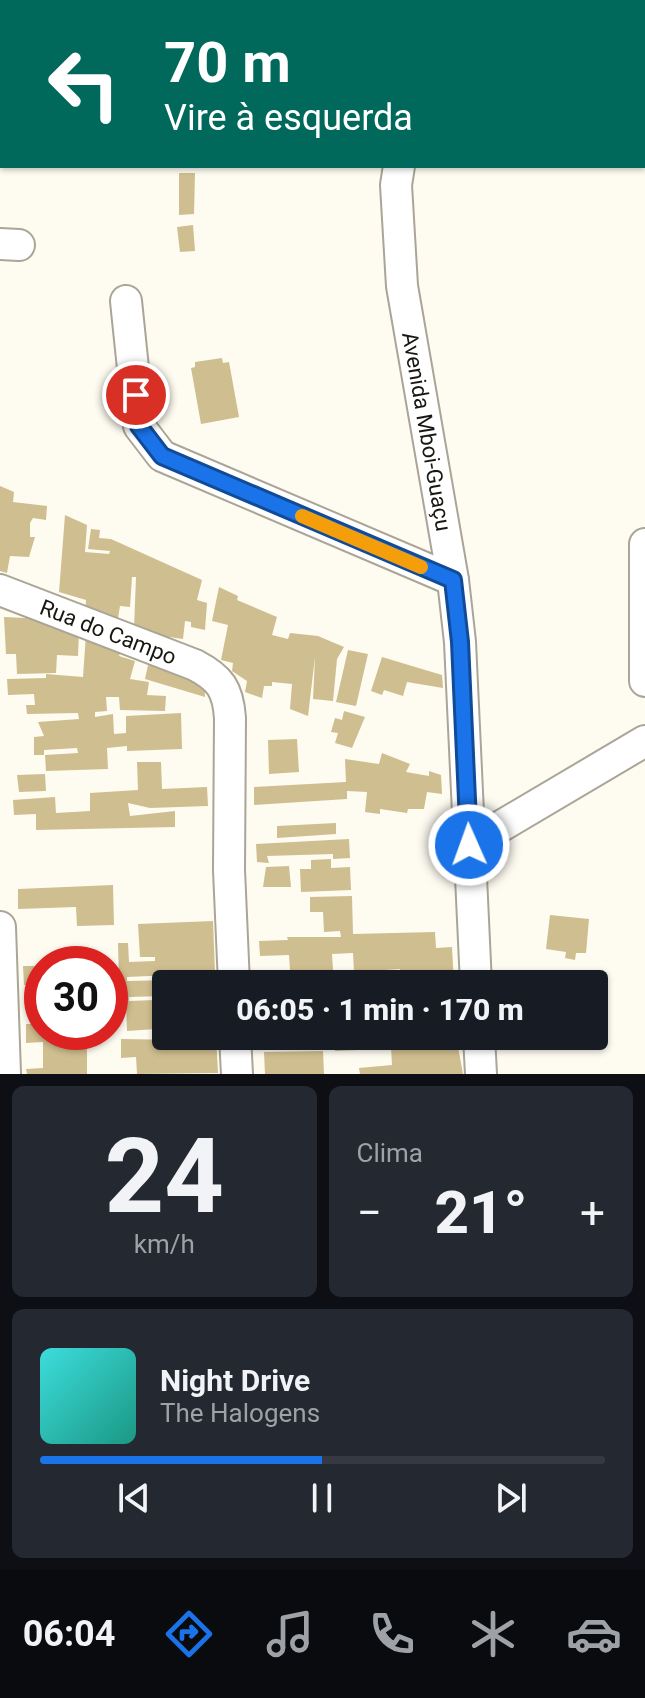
<!DOCTYPE html>
<html lang="pt">
<meta charset="utf-8">
<style>
:root{--surface:#171b24;--page:#242831;--text:#f1f3f6;--muted:#9ea1a6;--line:#363941;--accent:#1a73e8}
body{margin:0;font-family:Roboto,sans-serif;background:var(--page);color:var(--text);height:100vh;display:flex;flex-direction:column;font-size:30px;white-space:nowrap}
*{box-sizing:border-box;margin:0}
p{font-size:26px;color:var(--muted)}
.icon{flex:none;width:44px;height:44px;fill:none;stroke:currentColor;stroke-width:2;stroke-linecap:round;stroke-linejoin:round}
.map{position:relative;height:1074px;overflow:hidden}
.sheet{display:flex;flex-direction:column;gap:12px;padding:12px;background:#0d0f14;flex:1}
.sheet>*{flex:none}
.banner{position:absolute;left:0px;top:0px;width:646px;height:168px;box-shadow:0 2px 6px #0004;background:#00695c;color:#fff;overflow:hidden}
.speed{position:absolute;left:24px;top:946px;display:flex;gap:16px;font-size:40px;font-weight:700;text-align:center}
.speed>*{display:grid;place-content:center;width:104px;height:104px;border-radius:50%;background:var(--surface);box-shadow:0 2px 6px #0004;line-height:1}
.speed .limit{border:12px solid #d22;background:#fff;color:#111}
.pin{position:absolute;display:grid;place-items:center;width:68px;height:68px;color:#fff;margin:-34px;border:4px solid #fff;border-radius:50%;box-shadow:0 2px 8px #0007}
.me{position:absolute;width:88px;margin:-44px;rotate:358deg;stroke-linejoin:round;filter:drop-shadow(0 0 6px #0008)}
.turn{display:flex;align-items:center;gap:28px;height:168px;padding:0 32px;font-size:36px}
.turn .icon{width:104px;height:104px;stroke-width:2.5}
.turn b{display:block;font-size:56px;line-height:68px}
.big{font-size:60px;font-weight:800;line-height:1.1}
.sheet .tile{flex:1;display:flex;flex-direction:column;justify-content:center;gap:12px;min-width:0;padding:0 28px;border-radius:12px;background:var(--page)}
.sheet .dial{align-items:center;gap:0}
.dial b{font-size:104px;line-height:1}
.song{display:flex;align-items:center;gap:24px}
.cover{width:96px;height:96px;border-radius:12px;background:linear-gradient(135deg,hsl(180 70% 55%),hsl(170 70% 35%))}
.played{height:8px;border-radius:4px;background:linear-gradient(90deg,var(--accent) 50%,var(--line) 50%)}
.keys{display:flex;justify-content:space-around;direction:ltr}
.heat{display:flex;justify-content:space-between;align-items:center;font-size:44px;direction:ltr}
.sheet .tiles{flex:1;display:grid;gap:12px;grid-template-columns:1fr 1fr}
.tile:last-child{grid-column:span 2}
.trip{position:absolute;left:152px;top:970px;width:456px;height:80px;border-radius:8px;background:var(--surface);box-shadow:0 2px 6px #0004;font-weight:800;line-height:80px;text-align:center}
.tabs{display:flex;height:128px;justify-content:space-around;align-items:center;background:#090b0e;color:var(--muted)}
.tabs .icon{width:56px;height:56px}
.tabs .on{color:var(--accent)}
.tabs b{font-size:36px;color:var(--text)}
.map>svg:first-child{display:block}
.building{fill:#cfbe8f;fill-rule:evenodd}
.lines{fill:none;stroke-linecap:round;stroke-linejoin:round}
.minor-casing{stroke:#aaa596;stroke-width:34}
.minor{stroke:#fff;stroke-width:30}
.route-casing{stroke:#114b97;stroke-width:20}
.route{stroke:#1a73e8;stroke-width:14}
.slow{stroke:#f59e0b;stroke-width:14}
.labels{text-anchor:middle;stroke-width:6;stroke-linejoin:round;paint-order:stroke}
.street-label{font-size:22px;fill:#191711;stroke:#fefbf1}
</style>
<div class="map">
<svg width="645" height="1074" viewBox="0 0 645 1074">
<rect width="100%" height="100%" fill="#fefbf1"/>
<path class="building" d="M 179,173 L 195,173 L 194,214 L 179,215 Z
M 193,225 L 195,251 L 180,252 L 177,227 Z
M 222,358 L 223,363 L 229,362 L 239,417 L 201,424 L 191,368 L 195,367 L 195,362 Z
M 0,486 L 14,492 L 13,502 L 47,506 L 46,520 L 33,518 L 30,523 L 30,537 L 35,537 L 29,557 L 10,556 L 7,573 L 0,571 Z
M 65,515 L 87,525 L 85,552 L 109,554 L 110,551 L 88,549 L 91,529 L 100,530 L 99,538 L 111,539 L 202,580 L 197,600 L 207,603 L 205,630 L 191,627 L 191,622 L 185,621 L 183,639 L 169,637 L 169,641 L 134,629 L 136,577 L 132,577 L 130,607 L 120,606 L 117,624 L 85,613 L 86,600 L 59,592 Z
M 219,587 L 238,596 L 237,600 L 277,617 L 272,635 L 288,639 L 290,633 L 318,636 L 344,647 L 337,659 L 333,701 L 313,699 L 315,657 L 308,716 L 290,709 L 292,684 L 272,682 L 272,686 L 264,686 L 262,698 L 245,692 L 247,681 L 232,671 L 233,663 L 221,660 L 228,625 L 212,621 Z
M 25,615 L 79,631 L 78,656 L 57,655 L 56,673 L 17,674 L 16,654 L 6,654 L 4,617 L 25,618 Z
M 86,634 L 122,646 L 119,656 L 135,661 L 130,679 L 149,682 L 147,695 L 166,696 L 165,711 L 120,710 L 119,697 L 106,697 L 107,711 L 95,712 L 95,717 L 113,714 L 114,734 L 126,733 L 126,716 L 181,713 L 182,749 L 127,751 L 127,746 L 107,748 L 108,769 L 46,771 L 45,755 L 78,753 L 77,748 L 44,750 L 44,755 L 34,755 L 34,737 L 44,736 L 38,722 L 79,719 L 78,713 L 27,714 L 26,705 L 35,705 L 34,694 L 8,695 L 7,679 L 46,678 L 46,674 L 83,677 Z
M 348,650 L 368,654 L 356,706 L 336,702 Z
M 150,656 L 204,675 L 205,697 L 145,679 Z
M 382,657 L 442,675 L 443,688 L 407,682 L 403,696 L 384,690 L 382,695 L 371,691 Z
M 344,711 L 365,717 L 352,748 L 335,743 L 338,733 L 331,732 L 335,718 L 342,720 Z
M 297,739 L 299,772 L 269,774 L 268,740 Z
M 382,753 L 410,764 L 406,772 L 429,776 L 429,771 L 441,775 L 442,794 L 427,792 L 424,809 L 408,809 L 407,813 L 380,809 L 380,814 L 365,812 L 367,792 L 347,791 L 347,799 L 254,805 L 254,787 L 346,782 L 345,759 L 379,764 Z
M 137,762 L 161,762 L 162,789 L 207,787 L 208,806 L 150,808 L 128,803 L 130,816 L 175,811 L 175,827 L 36,830 L 36,814 L 14,815 L 13,800 L 55,797 L 56,813 L 90,811 L 90,793 L 138,790 Z
M 45,774 L 46,791 L 19,792 L 17,775 Z
M 336,823 L 336,834 L 277,838 L 277,826 Z
M 349,839 L 350,858 L 333,859 L 333,854 L 267,856 L 269,863 L 257,862 L 256,844 Z
M 331,859 L 331,868 L 350,867 L 351,890 L 301,892 L 300,869 L 311,869 L 311,860 Z
M 289,866 L 291,887 L 263,887 L 266,867 Z
M 113,885 L 114,925 L 77,926 L 76,907 L 18,909 L 18,889 Z
M 352,896 L 353,934 L 435,932 L 436,948 L 452,947 L 454,984 L 401,984 L 400,969 L 354,972 L 353,953 L 332,954 L 333,970 L 290,970 L 289,955 L 260,956 L 259,941 L 288,940 L 287,937 L 341,937 L 340,931 L 324,932 L 323,912 L 310,912 L 310,897 Z
M 550,915 L 589,919 L 586,953 L 576,953 L 575,960 L 565,958 L 566,952 L 546,949 Z
M 213,921 L 215,972 L 182,975 L 182,979 L 204,978 L 204,984 L 166,984 L 166,996 L 129,997 L 129,1001 L 155,1000 L 156,1029 L 127,1031 L 126,1001 L 120,1001 L 120,1017 L 110,1018 L 110,982 L 119,982 L 118,943 L 128,943 L 129,962 L 155,961 L 155,957 L 140,957 L 138,924 ZM 172,975 L 172,980 L 127,981 L 127,977 Z
M 23,966 L 42,966 L 42,984 L 24,985 Z
M 354,972 L 354,984 L 261,984 L 260,981 L 315,978 L 315,974 Z
M 42,1004 L 42,1032 L 100,1032 L 101,1040 L 87,1041 L 87,1074 L 27,1074 L 26,1069 L 43,1068 L 43,1042 L 26,1043 L 26,1024 L 33,1024 L 32,1005 Z
M 193,1036 L 216,1036 L 218,1073 L 137,1074 L 136,1057 L 121,1058 L 121,1039 L 185,1040 L 184,1037 Z
M 263,1036 L 287,1036 L 287,1045 L 263,1046 Z
M 334,1036 L 358,1036 L 359,1050 L 335,1051 Z
M 446,1036 L 456,1036 L 463,1074 L 360,1074 L 359,1068 L 392,1065 L 391,1047 L 446,1042 Z
M 323,1051 L 324,1074 L 265,1074 L 264,1052 Z"/>
<g class="lines">
<defs>
<g id="minor">
<path d="M 203,0 L 207,2"/>
<path d="M 445,2 L 446,0"/>
<path id="s1" d="M 399,166 L 396,185 L 402,286 L 453,580 L 460,642 L 476,984"/>
<path d="M 0,244 L 19,245"/>
<path d="M 126,301 L 139,426 L 162,456 L 453,580"/>
<path d="M 645,544 L 645,681"/>
<path id="s2" d="M 0,590 L 195,665 C 220,678 228,689 230,718 L 229,870 L 234,984"/>
<path d="M 469,845 L 645,741"/>
<path d="M 0,927 L 5,1074"/>
<path d="M 235,1036 L 237,1074"/>
<path d="M 479,1036 L 481,1074"/>
</g>
</defs>
<use href="#minor" class="minor-casing"/>
<use href="#minor" class="minor"/>
</g>
<g class="lines">
<defs>
<path id="route" d="M 136,395 L 139,426 L 162,456 L 453,580 L 460,642 L 469,845"/>
</defs>
<use href="#route" class="route-casing"/>
<use href="#route" class="route"/>
<path class="slow" d="M 302,516 L 421,567"/>
</g>
<g class="labels">
<g class="street-label">
<text dy="8" stroke="none"><textPath href="#s1" startOffset="268">Avenida Mboi-Guaçu</textPath></text>
<text dy="8" stroke="none"><textPath href="#s2" startOffset="116">Rua do Campo</textPath></text>
</g>
</g>
</svg>
<div class="speed"><div class="limit">30</div></div>
<div class="pin" style="left:136px;top:395px;background:#d93025"><svg class="icon" aria-label="arrive" viewBox="0 0 24 24"><path d="M6 21V4h12l-3 4 3 4H6"/></svg></div>
<svg class="me" style="left:469px;top:845px" viewBox="-20 -20 40 40"><circle r="17" fill="#1a73e8" stroke="#fff" stroke-width="3"/><path d="M0-11L8 9 0 5-8 9z" fill="#fff"/></svg>
<div class="trip">06:05 · 1 min · 170 m</div>
<div class="banner">
<div class="turn"><svg class="icon" aria-label="left" viewBox="0 0 24 24"><path d="M17 20v-9H6M10 6l-5 5 5 5"/></svg><div><b>70 m</b>Vire à esquerda</div></div>
</div>
</div>
<section class="sheet">
<div class="tiles">
<div class="tile dial"><b>24</b><p>km/h</p></div>
<div class="tile"><p>Clima</p>
<div class="heat"><a>−</a><b class="big">21°</b><a>+</a></div>
</div>
<div class="tile">
<div class="song"><i class="cover"></i><div><b>Night Drive</b><p>The Halogens</p></div></div>
<div class="played"></div>
<div class="keys"><svg class="icon" aria-label="previous" viewBox="0 0 24 24"><path d="M18 5L8 12l10 7zM5 5v14"/></svg><svg class="icon" aria-label="pause" viewBox="0 0 24 24"><path d="M8 5v14M16 5v14"/></svg><svg class="icon" aria-label="next" viewBox="0 0 24 24"><path d="M6 5l10 7-10 7zM19 5v14"/></svg></div>
</div>
</div>
</section>
<nav class="tabs">
<b>06:04</b>
<svg class="icon on" aria-label="directions" viewBox="0 0 24 24"><path d="M12 3l9 9-9 9-9-9zM9 14v-3h6M13 9l2 2-2 2"/></svg>
<svg class="icon" aria-label="music" viewBox="0 0 24 24"><path d="M9 18V5l10-2v13"/><circle cx="6" cy="18" r="3"/><circle cx="16" cy="16" r="3"/></svg>
<svg class="icon" aria-label="phone" viewBox="0 0 24 24"><path d="M5 4h4l2 5-3 2q2 4 5 5l2-3 5 2v4C11 20 4 13 5 4z"/></svg>
<svg class="icon" aria-label="climate" viewBox="0 0 24 24"><path d="M12 3v18M4 7l16 10M4 17L20 7"/></svg>
<svg class="icon" aria-label="car" viewBox="0 0 24 24"><path d="M5 17H2v-5l4-1 3-4h7l3 4 3 1v5h-3M9 17h6M6 11h13"/><circle cx="7" cy="17" r="2"/><circle cx="17" cy="17" r="2"/></svg>
</nav>
